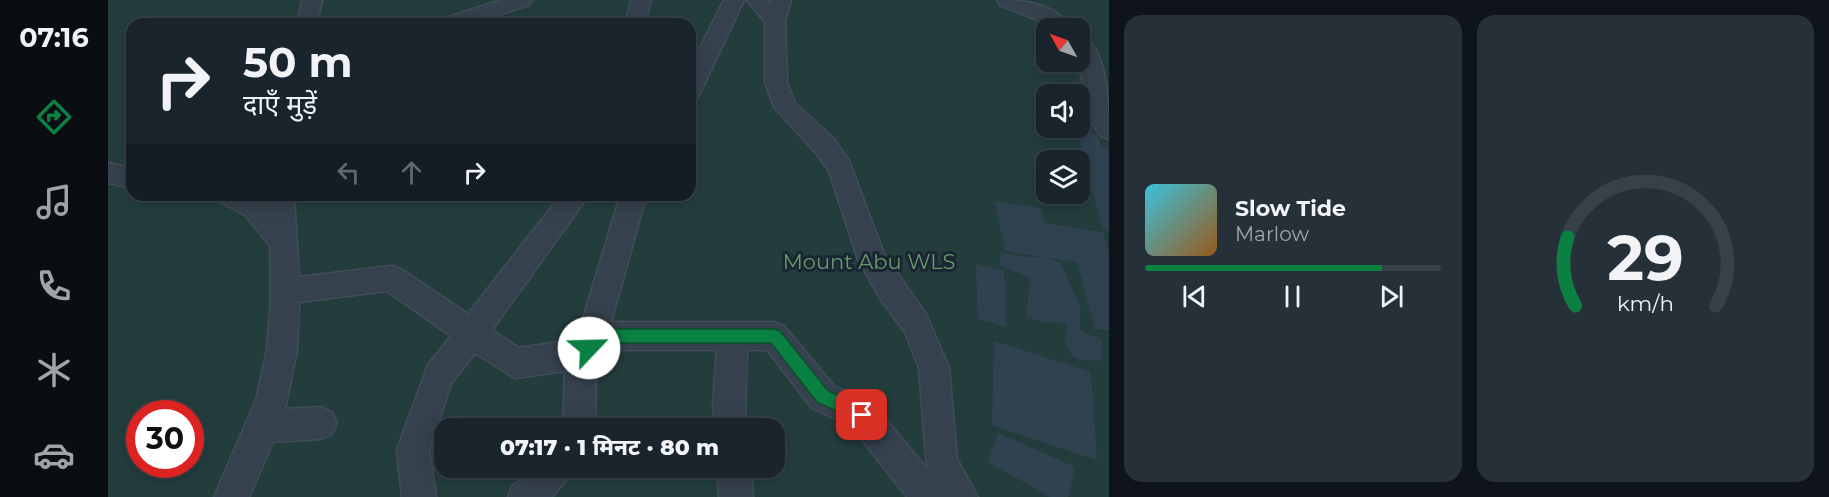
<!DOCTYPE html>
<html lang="hi">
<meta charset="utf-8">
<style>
:root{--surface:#19242d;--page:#263039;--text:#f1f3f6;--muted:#9fa4aa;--line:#374149;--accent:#0b8043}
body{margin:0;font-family:Montserrat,"Noto Sans Devanagari",sans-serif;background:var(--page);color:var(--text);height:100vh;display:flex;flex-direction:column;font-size:22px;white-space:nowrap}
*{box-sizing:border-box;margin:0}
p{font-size:20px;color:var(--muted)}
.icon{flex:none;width:33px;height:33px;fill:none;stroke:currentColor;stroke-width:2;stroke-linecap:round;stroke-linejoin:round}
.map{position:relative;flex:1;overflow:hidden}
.side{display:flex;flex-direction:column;gap:15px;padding:15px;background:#0e1419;width:720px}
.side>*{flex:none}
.top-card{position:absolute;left:18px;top:18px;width:570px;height:183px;border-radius:18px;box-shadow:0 3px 15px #0003,0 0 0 2px var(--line);background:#19242d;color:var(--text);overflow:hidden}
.needle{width:39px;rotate:310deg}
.fabs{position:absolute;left:928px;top:18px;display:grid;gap:12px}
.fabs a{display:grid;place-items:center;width:54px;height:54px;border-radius:12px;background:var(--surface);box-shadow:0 3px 15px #0003,0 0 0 2px var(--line);font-size:30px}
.speed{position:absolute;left:18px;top:400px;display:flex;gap:12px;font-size:30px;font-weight:700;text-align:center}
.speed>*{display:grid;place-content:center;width:78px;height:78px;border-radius:50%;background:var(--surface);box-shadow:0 3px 15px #0003,0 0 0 2px var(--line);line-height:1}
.speed .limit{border:9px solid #d22;background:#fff;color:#111}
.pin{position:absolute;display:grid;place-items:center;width:51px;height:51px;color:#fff;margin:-26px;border-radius:12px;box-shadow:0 3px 9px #0006}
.me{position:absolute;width:66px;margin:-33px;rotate:66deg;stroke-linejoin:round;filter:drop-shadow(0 0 4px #0008)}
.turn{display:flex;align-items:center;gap:21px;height:126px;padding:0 18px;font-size:27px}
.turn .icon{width:78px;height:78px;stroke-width:2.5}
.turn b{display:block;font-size:42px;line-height:51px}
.lanes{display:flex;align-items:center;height:57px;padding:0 18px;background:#0003;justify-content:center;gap:30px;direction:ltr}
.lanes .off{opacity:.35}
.side .tile{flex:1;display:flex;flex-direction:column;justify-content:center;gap:9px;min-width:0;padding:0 21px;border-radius:18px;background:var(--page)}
.side .dial{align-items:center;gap:0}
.dial svg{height:156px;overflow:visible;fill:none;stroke:var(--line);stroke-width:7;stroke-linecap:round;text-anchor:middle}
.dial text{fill:var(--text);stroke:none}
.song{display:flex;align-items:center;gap:18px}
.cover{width:72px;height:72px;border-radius:9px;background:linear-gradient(135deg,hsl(190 70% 55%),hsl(30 70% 35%))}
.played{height:6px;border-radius:3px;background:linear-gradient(90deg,var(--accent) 80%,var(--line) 80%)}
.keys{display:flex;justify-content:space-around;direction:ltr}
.side .tiles{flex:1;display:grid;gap:15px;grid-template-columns:repeat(2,1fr)}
.trip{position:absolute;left:326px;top:418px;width:351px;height:60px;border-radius:18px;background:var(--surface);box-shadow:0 3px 15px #0003,0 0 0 2px var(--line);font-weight:800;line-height:60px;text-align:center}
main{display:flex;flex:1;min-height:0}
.dock{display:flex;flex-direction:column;width:108px;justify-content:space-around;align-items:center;background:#0a0e12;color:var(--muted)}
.dock .icon{width:42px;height:42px}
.dock .current{color:var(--accent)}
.dock b{font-size:27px;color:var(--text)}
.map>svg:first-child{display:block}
.green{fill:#233d3d;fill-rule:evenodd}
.building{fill:#304250}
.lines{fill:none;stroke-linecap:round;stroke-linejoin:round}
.minor-casing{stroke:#414d58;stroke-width:3}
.minor{fill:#35414c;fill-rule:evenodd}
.route{fill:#0b8043;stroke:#07532c;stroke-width:1.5}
.labels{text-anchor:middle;stroke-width:6;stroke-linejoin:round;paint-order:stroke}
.park-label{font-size:21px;fill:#669a6c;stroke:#1a2631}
</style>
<main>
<nav class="dock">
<b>07:16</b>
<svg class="icon current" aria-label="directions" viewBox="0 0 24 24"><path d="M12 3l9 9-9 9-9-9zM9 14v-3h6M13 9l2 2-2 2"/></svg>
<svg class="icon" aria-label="music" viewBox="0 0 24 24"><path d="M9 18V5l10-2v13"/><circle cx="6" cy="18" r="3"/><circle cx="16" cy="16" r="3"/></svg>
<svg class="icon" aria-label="phone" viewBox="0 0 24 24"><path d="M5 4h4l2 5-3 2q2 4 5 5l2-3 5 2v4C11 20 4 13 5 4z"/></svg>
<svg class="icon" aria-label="climate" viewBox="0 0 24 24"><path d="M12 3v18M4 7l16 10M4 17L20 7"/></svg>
<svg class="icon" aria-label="car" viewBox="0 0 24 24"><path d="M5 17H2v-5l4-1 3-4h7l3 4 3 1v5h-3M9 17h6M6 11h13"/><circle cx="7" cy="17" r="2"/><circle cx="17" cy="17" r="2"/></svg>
</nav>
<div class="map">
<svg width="1001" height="497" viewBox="0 0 1001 497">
<rect width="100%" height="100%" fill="#21303c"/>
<path class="green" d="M 0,0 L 1001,0 L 1001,497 L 0,497 ZM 24,24 L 582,24 L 582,195 L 24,195 ZM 939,28 L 972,28 L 972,62 L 939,62 ZM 939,94 L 972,94 L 972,128 L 939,128 ZM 939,160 L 972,160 L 972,194 L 939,194 ZM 32,414 L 82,414 L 82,465 L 32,465 ZM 336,429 L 666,429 L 666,468 L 336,468 Z"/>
<path class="building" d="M 969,131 L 989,134 L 993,146 L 1001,148 L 1001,230 L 994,228 Z
M 887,201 L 933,208 L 937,223 L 995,232 L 1001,251 L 1001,331 L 987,329 L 969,262 L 897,251 Z
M 893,252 L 914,257 L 938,257 L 953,263 L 973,309 L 971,330 L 994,340 L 993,361 L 973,360 L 964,356 L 957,341 L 959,323 L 934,322 L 918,316 L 923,278 L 891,265 Z
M 868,264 L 896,271 L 899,327 L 870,319 Z
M 886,341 L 983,372 L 989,460 L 884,425 Z
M 890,433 L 967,467 L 960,497 L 942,497 L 880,462 Z"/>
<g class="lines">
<defs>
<path id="minor" d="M 194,0 L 214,0 L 209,24 L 189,24 Z
M 393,0 L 424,0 L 421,5 L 363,24 L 331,24 L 334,19 Z
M 523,0 L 543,0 L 537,24 L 517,24 Z
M 616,0 L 636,0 L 593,91 L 590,97 L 582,99 L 582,68 Z
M 639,0 L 660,0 L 662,3 L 663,0 L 683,0 L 677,21 L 679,83 L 687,103 L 726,139 L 741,161 L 776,254 L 818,314 L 841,368 L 849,459 L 870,497 L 799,497 L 743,426 L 704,408 L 659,350 L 639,350 L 637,406 L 639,429 L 607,429 L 605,406 L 609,350 L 502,350 L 488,361 L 487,429 L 455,429 L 457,371 L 407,378 L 367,353 L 343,384 L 321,450 L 328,497 L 294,497 L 289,450 L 320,365 L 343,336 L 279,291 L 191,302 L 189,350 L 177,409 L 213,407 L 224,412 L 229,423 L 224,434 L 213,439 L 165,442 L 141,497 L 106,497 L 148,400 L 159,350 L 163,298 L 162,246 L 137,215 L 112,202 L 108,195 L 149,195 L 161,204 L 160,195 L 186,195 L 191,277 L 283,266 L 293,269 L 360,314 L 453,195 L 481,195 L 384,330 L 411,348 L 469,339 L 509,206 L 515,195 L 541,195 L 535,207 L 503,322 L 666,322 L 676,326 L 726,386 L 765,404 L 819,469 L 811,368 L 797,332 L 773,300 L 750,259 L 721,171 L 708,153 L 666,107 L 657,83 L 657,22 Z
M 889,0 C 915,0 948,3 963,28 L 940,28 L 927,19 L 892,5 Z
M 972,36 C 1001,44 1001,113 1001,139 L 993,136 L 983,121 L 970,62 L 972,62 Z
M 0,163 L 24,168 L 24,188 L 0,183 Z
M 424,468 L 463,468 L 458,480 L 444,497 L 400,497 L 405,485 L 413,481 Z
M 609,468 L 643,468 L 645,497 L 611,497 Z"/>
</defs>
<use href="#minor" class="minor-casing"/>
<use href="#minor" class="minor"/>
</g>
<path class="route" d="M 497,329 L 666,329 L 672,331 L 720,391 L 760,410 L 762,415 L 760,421 L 754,423 L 709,402 L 663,343 L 499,343 L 481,355 L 476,353 L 473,348 L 476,343 Z"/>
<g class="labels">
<g class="park-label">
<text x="761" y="269">Mount Abu WLS</text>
</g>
</g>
</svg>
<div class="fabs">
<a><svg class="needle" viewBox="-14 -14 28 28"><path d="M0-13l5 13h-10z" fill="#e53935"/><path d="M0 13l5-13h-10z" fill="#9fa4aa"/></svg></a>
<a><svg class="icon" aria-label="sound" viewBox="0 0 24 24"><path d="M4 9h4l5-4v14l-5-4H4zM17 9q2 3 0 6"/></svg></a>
<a><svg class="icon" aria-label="layers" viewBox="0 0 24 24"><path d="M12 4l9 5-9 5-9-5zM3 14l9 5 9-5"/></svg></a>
</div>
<div class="speed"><div class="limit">30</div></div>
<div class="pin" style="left:754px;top:415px;background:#d93025"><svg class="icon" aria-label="arrive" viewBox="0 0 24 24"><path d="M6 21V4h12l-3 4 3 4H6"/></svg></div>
<svg class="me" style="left:481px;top:348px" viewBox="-20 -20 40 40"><circle r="19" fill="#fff"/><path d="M0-13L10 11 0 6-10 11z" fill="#0b8043"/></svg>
<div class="trip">07:17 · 1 मिनट · 80 m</div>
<div class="top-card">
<div class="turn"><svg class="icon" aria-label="right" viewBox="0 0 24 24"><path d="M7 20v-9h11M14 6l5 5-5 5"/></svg><div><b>50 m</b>दाएँ मुड़ें</div></div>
<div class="lanes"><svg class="icon off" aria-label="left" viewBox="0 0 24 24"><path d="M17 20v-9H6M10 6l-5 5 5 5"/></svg><svg class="icon off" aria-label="ahead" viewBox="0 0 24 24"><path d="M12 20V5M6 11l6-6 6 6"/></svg><svg class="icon" aria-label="right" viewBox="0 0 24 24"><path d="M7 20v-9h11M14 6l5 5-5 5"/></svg></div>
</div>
</div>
<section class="side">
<div class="tiles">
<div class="tile">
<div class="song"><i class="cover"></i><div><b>Slow Tide</b><p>Marlow</p></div></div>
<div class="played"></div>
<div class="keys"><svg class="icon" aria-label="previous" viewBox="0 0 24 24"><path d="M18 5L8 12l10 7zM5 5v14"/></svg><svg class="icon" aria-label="pause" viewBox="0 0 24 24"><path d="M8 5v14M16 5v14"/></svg><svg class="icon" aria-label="next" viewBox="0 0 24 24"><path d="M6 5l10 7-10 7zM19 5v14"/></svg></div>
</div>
<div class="tile dial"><svg viewBox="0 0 100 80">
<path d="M14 69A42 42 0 1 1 86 69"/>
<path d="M14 69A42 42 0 0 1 10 34" stroke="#0b8043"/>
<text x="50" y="56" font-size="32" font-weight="700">29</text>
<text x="50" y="72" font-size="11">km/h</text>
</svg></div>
</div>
</section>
</main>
